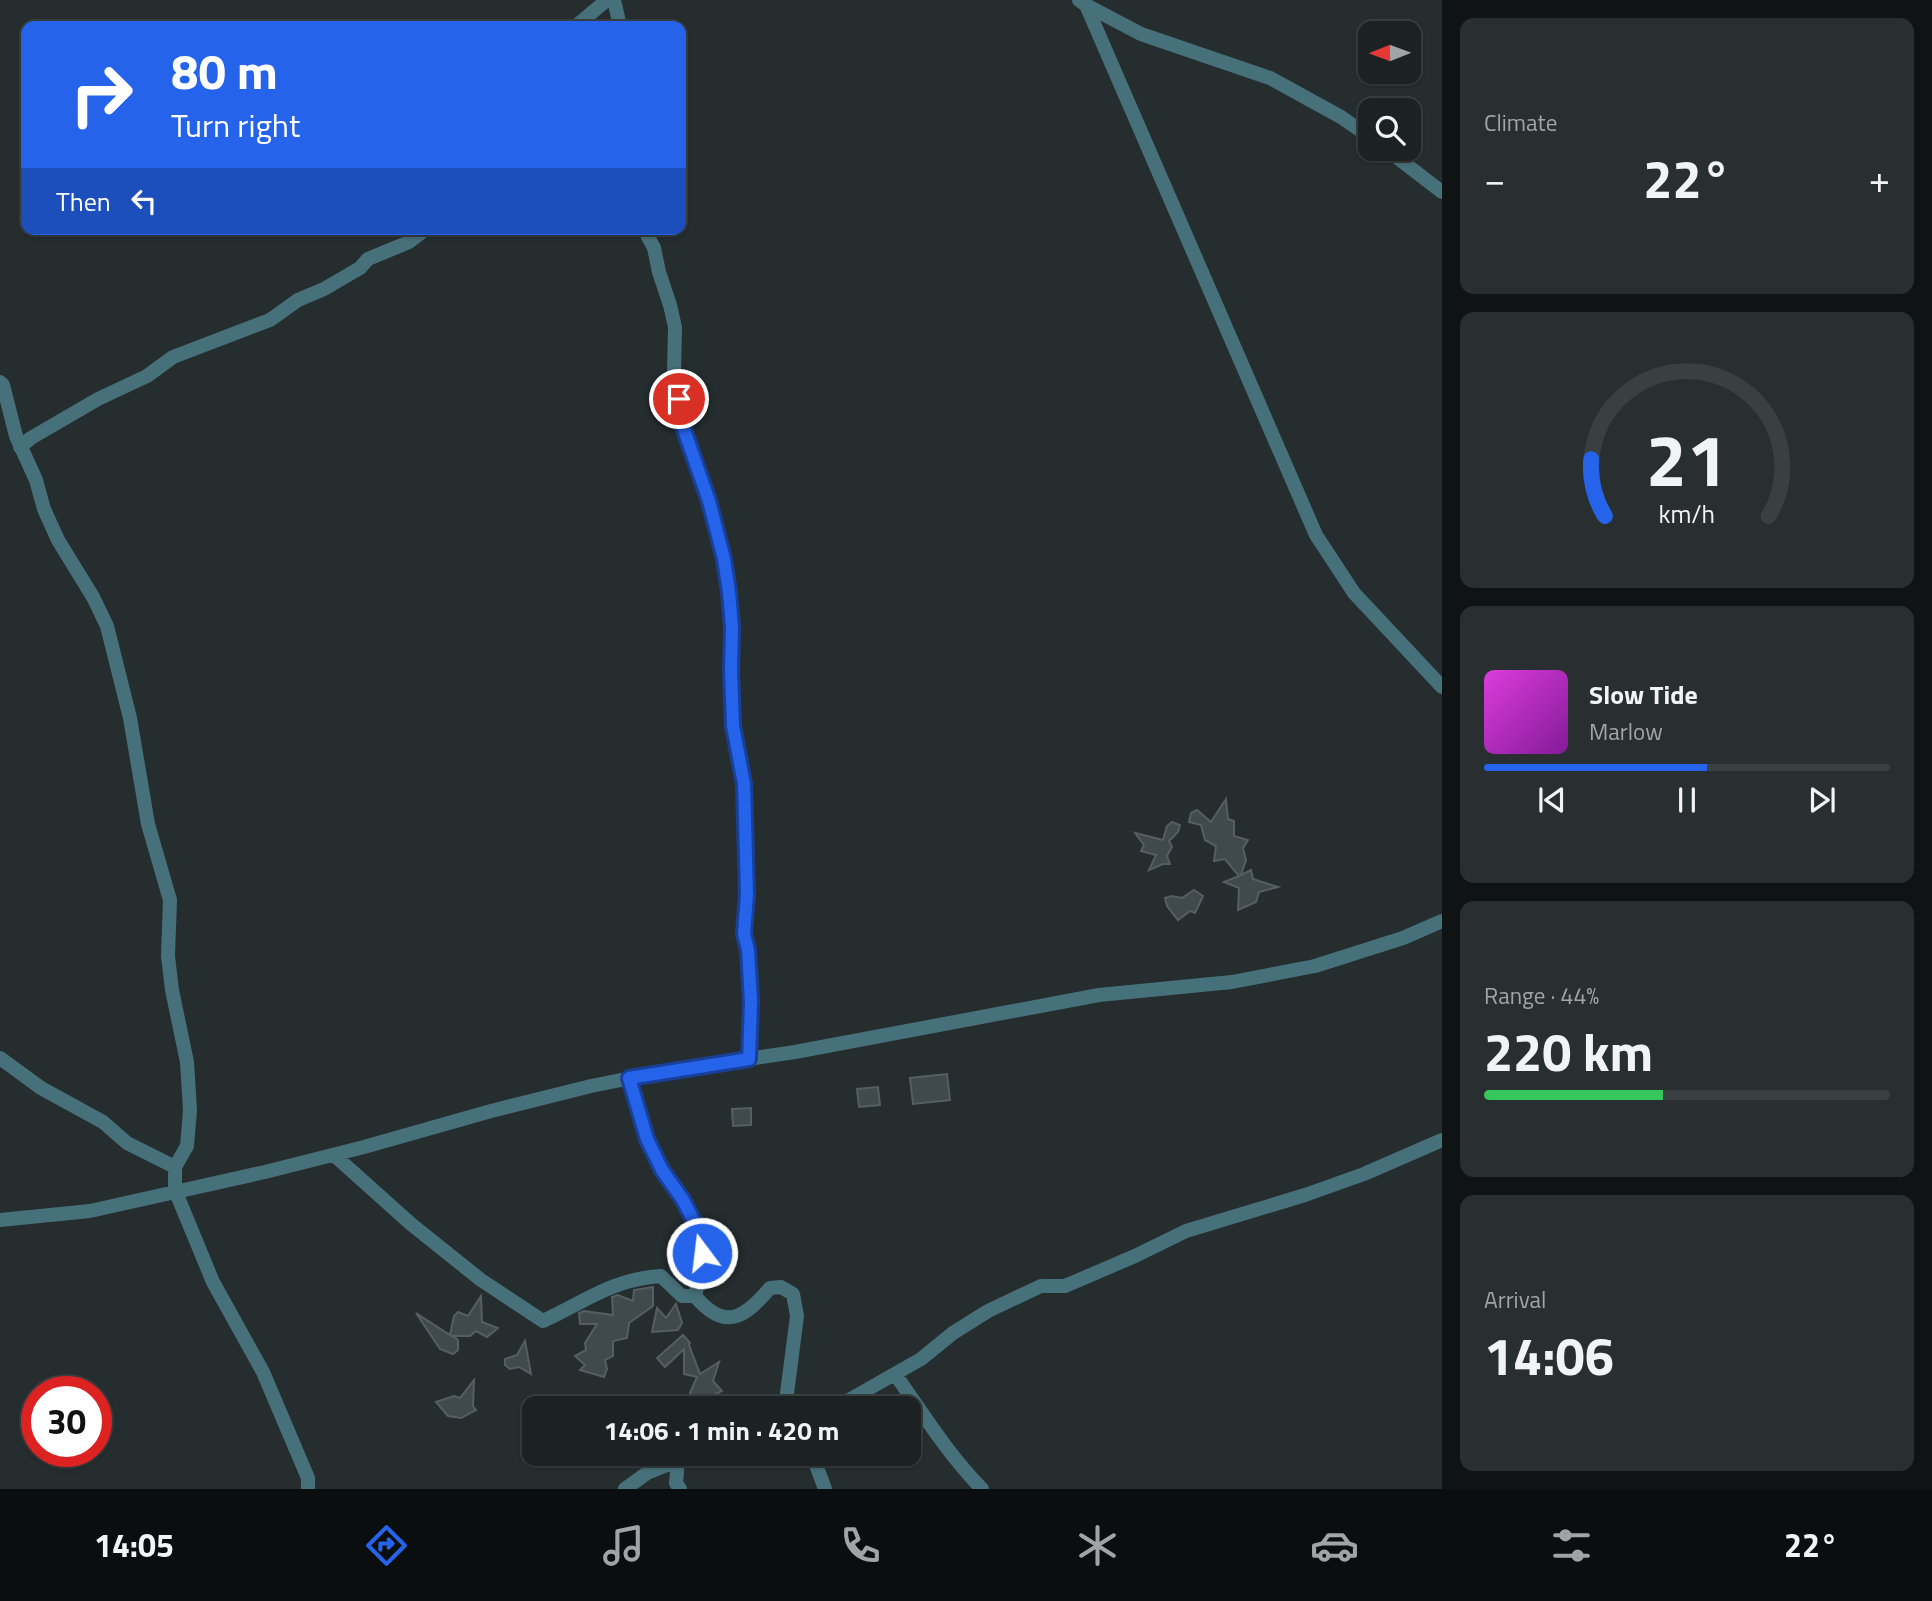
<!DOCTYPE html>
<meta charset="utf-8">
<style>
:root{--surface:#1c2223;--page:#292f30;--text:#f1f3f6;--muted:#a0a4a6;--line:#3a3f41;--accent:#2563eb}
body{margin:0;font-family:"Titillium Web",sans-serif;background:var(--page);color:var(--text);height:100vh;display:flex;flex-direction:column;font-size:26px;white-space:nowrap}
*{box-sizing:border-box;margin:0}
p{font-size:23px;color:var(--muted)}
.icon{flex:none;width:38px;height:38px;fill:none;stroke:currentColor;stroke-width:2;stroke-linecap:round;stroke-linejoin:round}
.map{position:relative;flex:1;overflow:hidden}
.panel{display:flex;flex-direction:column;gap:18px;padding:18px;background:#0f1313;width:490px}
.panel>*{flex:none}
.guide{position:absolute;left:21px;top:21px;width:665px;height:214px;border-radius:14px;box-shadow:0 2px 5px #0004,0 0 0 2px var(--line);background:#2563eb;color:#fff;overflow:hidden}
.needle{width:46px;rotate:269deg}
.buttons{position:absolute;left:1358px;top:21px;display:grid;gap:14px}
.buttons a{display:grid;place-items:center;width:63px;height:63px;border-radius:14px;background:var(--surface);box-shadow:0 2px 5px #0004,0 0 0 2px var(--line);font-size:35px}
.speed{position:absolute;left:21px;top:1376px;display:flex;gap:14px;font-size:35px;font-weight:700;text-align:center}
.speed>*{display:grid;place-content:center;width:91px;height:91px;border-radius:50%;background:var(--surface);box-shadow:0 2px 5px #0004,0 0 0 2px var(--line);line-height:1}
.speed .limit{border:10px solid #d22;background:#fff;color:#111}
.pin{position:absolute;display:grid;place-items:center;width:60px;height:60px;color:#fff;margin:-30px;border:4px solid #fff;border-radius:50%;box-shadow:0 2px 7px #0007}
.me{position:absolute;width:77px;margin:-38px;rotate:345deg;stroke-linejoin:round;filter:drop-shadow(0 0 5px #0008)}
.turn{display:flex;align-items:center;gap:24px;height:147px;padding:0 35px;font-size:32px}
.turn .icon{width:91px;height:91px;stroke-width:2.5}
.turn b{display:block;font-size:49px;line-height:60px}
.then{display:flex;align-items:center;height:66px;padding:0 35px;background:#0003;gap:14px;font-size:26px}
.big{font-size:52px;font-weight:700;line-height:1.1}
.panel .widget{flex:1;display:flex;flex-direction:column;justify-content:center;gap:10px;min-width:0;padding:0 24px;border-radius:14px;background:var(--page)}
.panel .dial{align-items:center;gap:0}
.dial svg{height:182px;overflow:visible;fill:none;stroke:var(--line);stroke-width:7;stroke-linecap:round;text-anchor:middle}
.dial text{fill:var(--text);stroke:none}
.song{display:flex;align-items:center;gap:21px}
.cover{width:84px;height:84px;border-radius:10px;background:linear-gradient(135deg,hsl(300 70% 55%),hsl(290 70% 35%))}
.played{height:7px;border-radius:4px;background:linear-gradient(90deg,var(--accent) 55%,var(--line) 55%)}
.keys{display:flex;justify-content:space-around;direction:ltr}
.heat{display:flex;justify-content:space-between;align-items:center;font-size:38px;direction:ltr}
.charge{height:10px;border-radius:5px;background:linear-gradient(90deg,#34c759 44%,var(--line) 0)}
.trip{position:absolute;left:522px;top:1396px;width:399px;height:70px;border-radius:14px;background:var(--surface);box-shadow:0 2px 5px #0004,0 0 0 2px var(--line);font-weight:700;line-height:70px;text-align:center}
.menu{display:flex;height:112px;justify-content:space-around;align-items:center;background:#0b0e0e;color:var(--muted)}
.menu .icon{width:49px;height:49px}
.menu .active{color:var(--accent)}
.menu b{font-size:32px;color:var(--text)}
main{display:flex;flex:1;min-height:0}
.map>svg:first-child{display:block}
.building{fill:#40494b;stroke:#555e60;stroke-width:2}
.lines{fill:none;stroke-linecap:round;stroke-linejoin:round}
.minor{stroke:#47717a;stroke-width:14}
.route-casing{stroke:#184099;stroke-width:18}
.route{stroke:#2563eb;stroke-width:12}
</style>
<main>
<div class="map">
<svg width="1442" height="1489" viewBox="0 0 1442 1489">
<rect width="100%" height="100%" fill="#252d2f"/>
<path class="building" d="M 1226,799 L 1228,819 L 1234,821 L 1234,836 L 1248,840 L 1243,848 L 1246,860 L 1241,875 L 1251,870 L 1253,879 L 1278,887 L 1259,892 L 1256,902 L 1238,910 L 1239,888 L 1224,882 L 1239,876 L 1225,859 L 1214,861 L 1216,846 L 1205,840 L 1201,825 L 1189,822 L 1191,813 L 1197,810 L 1211,822 Z
M 1172,822 L 1180,825 L 1178,832 L 1169,841 L 1172,847 L 1167,856 L 1170,864 L 1163,864 L 1149,870 L 1156,855 L 1141,851 L 1144,845 L 1135,833 L 1163,840 L 1167,826 Z
M 1194,890 L 1203,896 L 1195,913 L 1190,911 L 1178,920 L 1167,906 L 1165,898 L 1172,896 L 1182,898 Z
M 947,1074 L 950,1100 L 913,1104 L 910,1078 Z
M 878,1087 L 880,1105 L 859,1107 L 857,1089 Z
M 751,1108 L 751,1125 L 733,1126 L 732,1109 Z
M 653,1287 L 653,1306 L 629,1323 L 627,1338 L 613,1341 L 613,1356 L 605,1360 L 607,1369 L 604,1377 L 580,1370 L 585,1365 L 575,1356 L 586,1350 L 585,1343 L 597,1324 L 580,1324 L 579,1313 L 584,1311 L 613,1315 L 612,1297 L 618,1295 L 633,1301 L 634,1290 Z
M 481,1296 L 482,1322 L 498,1328 L 487,1337 L 476,1331 L 470,1336 L 452,1336 L 458,1340 L 458,1350 L 453,1354 L 440,1349 L 416,1313 L 450,1335 L 454,1316 L 458,1312 L 468,1316 Z
M 676,1304 L 682,1323 L 678,1330 L 652,1332 L 657,1308 L 666,1318 Z
M 683,1335 L 690,1343 L 689,1345 L 700,1374 L 719,1362 L 713,1381 L 722,1391 L 714,1395 L 713,1406 L 707,1399 L 700,1402 L 690,1393 L 697,1377 L 684,1374 L 684,1349 L 665,1367 L 657,1358 Z
M 525,1341 L 531,1374 L 519,1367 L 510,1369 L 505,1365 L 505,1359 L 517,1355 Z
M 474,1380 L 473,1406 L 476,1410 L 461,1418 L 448,1416 L 436,1402 L 454,1396 L 460,1398 Z"/>
<g class="lines">
<path class="minor" d="M 614,0 L 620,26
M 1079,0 L 1086,5 L 1316,535 L 1354,593 L 1442,687
M 1086,5 L 1141,34 L 1270,78 L 1341,117 L 1370,137
M 576,26 L 607,0
M 1386,149 L 1442,192
M 644,229 L 654,248 L 659,272 L 670,305 L 675,327 L 674,374 L 682,424 L 709,501 L 724,559 L 729,592 L 732,627 L 731,671 L 733,726 L 744,784 L 747,894 L 744,934 L 748,950 L 751,1002 L 749,1059
M 0,382 L 3,385 L 16,436 L 36,480 L 44,509 L 58,540 L 93,597 L 107,626 L 130,718 L 148,824 L 170,900 L 168,956 L 172,990 L 187,1062 L 190,1110 L 187,1146 L 175,1167 L 175,1190 L 213,1282 L 263,1372 L 308,1478 L 308,1489
M 20,447 L 31,438 L 98,399 L 147,376 L 173,357 L 270,320 L 298,300 L 324,289 L 360,268 L 368,259 L 409,242 L 426,229
M 0,1058 L 41,1088 L 103,1122 L 127,1143 L 175,1167
M 629,1078 C 637,1111 645,1142 663,1171 C 674,1190 696,1215 702,1237 C 707,1255 699,1279 695,1296 C 724,1331 744,1319 770,1288 L 781,1287 L 793,1294 L 797,1316 L 786,1401 L 787,1409
M 334,1155 L 411,1224 L 481,1280 L 543,1321 C 586,1301 613,1279 661,1276 L 682,1296 L 695,1296
M 0,1220 L 90,1211 L 265,1172 L 364,1147 L 491,1111 L 591,1086 L 666,1071 L 795,1052 L 1099,995 L 1232,982 L 1315,966 L 1403,938 L 1442,921
M 895,1374 C 923,1414 948,1454 982,1489
M 804,1409 L 849,1400 L 921,1359 L 953,1333 L 988,1311 L 1041,1286 L 1065,1286 L 1135,1256 L 1186,1231 L 1305,1195 L 1364,1174 L 1442,1140
M 812,1454 L 825,1489
M 678,1460 L 676,1483 L 680,1489
M 625,1489 L 647,1473 L 694,1454"/>
</g>
<g class="lines">
<defs>
<path id="route" d="M 679,399 L 682,424 L 709,501 L 724,559 L 729,592 L 732,627 L 731,671 L 733,726 L 744,784 L 747,894 L 744,934 L 748,950 L 751,1002 L 749,1059 L 629,1078 L 647,1139 L 662,1170 L 683,1200 L 702,1237 L 702,1253"/>
</defs>
<use href="#route" class="route-casing"/>
<use href="#route" class="route"/>
</g>
</svg>
<div class="buttons">
<a><svg class="needle" viewBox="-14 -14 28 28"><path d="M0-13l5 13h-10z" fill="#e53935"/><path d="M0 13l5-13h-10z" fill="#a0a4a6"/></svg></a>
<a><svg class="icon" aria-label="search" viewBox="0 0 24 24"><circle cx="10" cy="10" r="6"/><path d="M15 15l6 6"/></svg></a>
</div>
<div class="speed"><div class="limit">30</div></div>
<div class="pin" style="left:679px;top:399px;background:#d93025"><svg class="icon" aria-label="arrive" viewBox="0 0 24 24"><path d="M6 21V4h12l-3 4 3 4H6"/></svg></div>
<svg class="me" style="left:702px;top:1253px" viewBox="-20 -20 40 40"><circle r="17" fill="#2563eb" stroke="#fff" stroke-width="3"/><path d="M0-11L8 9 0 5-8 9z" fill="#fff"/></svg>
<div class="trip">14:06 · 1 min · 420 m</div>
<div class="guide">
<div class="turn"><svg class="icon" aria-label="right" viewBox="0 0 24 24"><path d="M7 20v-9h11M14 6l5 5-5 5"/></svg><div><b>80 m</b>Turn right</div></div>
<div class="then">Then<svg class="icon" aria-label="left" viewBox="0 0 24 24"><path d="M17 20v-9H6M10 6l-5 5 5 5"/></svg></div>
</div>
</div>
<section class="panel">
<div class="widget"><p>Climate</p>
<div class="heat"><a>−</a><b class="big">22°</b><a>+</a></div>
</div>
<div class="widget dial"><svg viewBox="0 0 100 80">
<path d="M14 69A42 42 0 1 1 86 69"/>
<path d="M14 69A42 42 0 0 1 8 44" stroke="#2563eb"/>
<text x="50" y="56" font-size="32" font-weight="700">21</text>
<text x="50" y="72" font-size="11">km/h</text>
</svg></div>
<div class="widget">
<div class="song"><i class="cover"></i><div><b>Slow Tide</b><p>Marlow</p></div></div>
<div class="played"></div>
<div class="keys"><svg class="icon" aria-label="previous" viewBox="0 0 24 24"><path d="M18 5L8 12l10 7zM5 5v14"/></svg><svg class="icon" aria-label="pause" viewBox="0 0 24 24"><path d="M8 5v14M16 5v14"/></svg><svg class="icon" aria-label="next" viewBox="0 0 24 24"><path d="M6 5l10 7-10 7zM19 5v14"/></svg></div>
</div>
<div class="widget"><p>Range · 44%</p><b class="big">220 km</b><div class="charge"></div></div>
<div class="widget"><p>Arrival</p><b class="big">14:06</b></div>
</section>
</main>
<nav class="menu">
<b>14:05</b>
<svg class="icon active" aria-label="directions" viewBox="0 0 24 24"><path d="M12 3l9 9-9 9-9-9zM9 14v-3h6M13 9l2 2-2 2"/></svg>
<svg class="icon" aria-label="music" viewBox="0 0 24 24"><path d="M9 18V5l10-2v13"/><circle cx="6" cy="18" r="3"/><circle cx="16" cy="16" r="3"/></svg>
<svg class="icon" aria-label="phone" viewBox="0 0 24 24"><path d="M5 4h4l2 5-3 2q2 4 5 5l2-3 5 2v4C11 20 4 13 5 4z"/></svg>
<svg class="icon" aria-label="climate" viewBox="0 0 24 24"><path d="M12 3v18M4 7l16 10M4 17L20 7"/></svg>
<svg class="icon" aria-label="car" viewBox="0 0 24 24"><path d="M5 17H2v-5l4-1 3-4h7l3 4 3 1v5h-3M9 17h6M6 11h13"/><circle cx="7" cy="17" r="2"/><circle cx="17" cy="17" r="2"/></svg>
<svg class="icon" aria-label="filters" viewBox="0 0 24 24"><path d="M4 7h16M4 17h16"/><circle cx="9" cy="7" r="2"/><circle cx="15" cy="17" r="2"/></svg>
<b>22°</b>
</nav>
